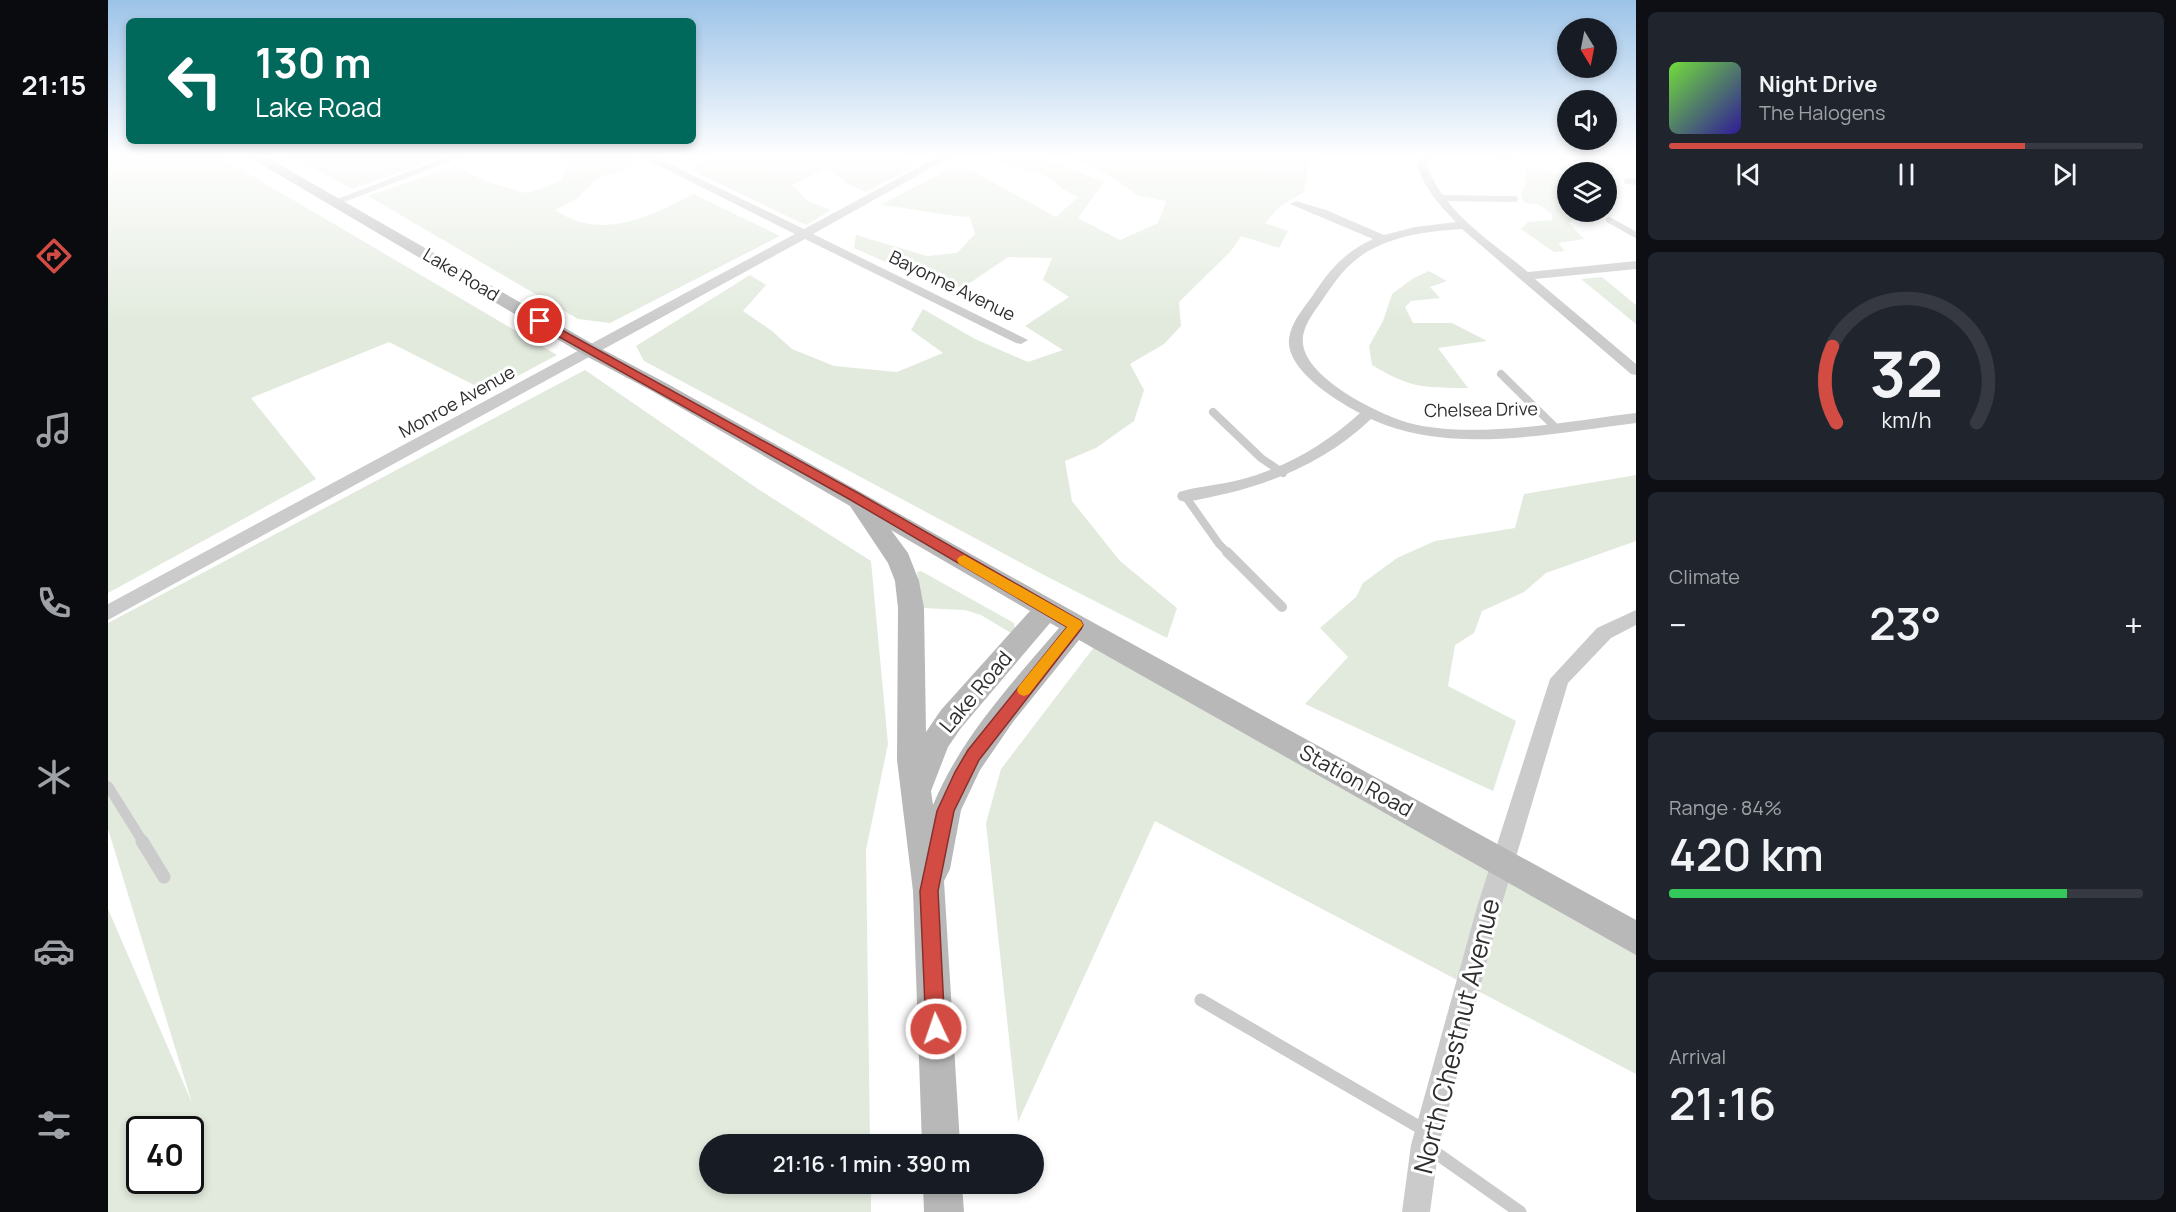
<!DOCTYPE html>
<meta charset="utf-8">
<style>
:root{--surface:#171b24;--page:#20242c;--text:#f1f3f6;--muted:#9ea1a6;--line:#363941;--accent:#d34c43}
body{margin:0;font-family:Manrope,sans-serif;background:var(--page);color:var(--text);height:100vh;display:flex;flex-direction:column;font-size:22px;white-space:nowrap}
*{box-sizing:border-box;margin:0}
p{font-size:20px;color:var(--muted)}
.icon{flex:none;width:33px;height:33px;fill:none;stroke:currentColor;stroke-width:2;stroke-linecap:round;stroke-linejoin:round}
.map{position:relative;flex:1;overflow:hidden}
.side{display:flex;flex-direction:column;gap:12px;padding:12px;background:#0d0f14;width:540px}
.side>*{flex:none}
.top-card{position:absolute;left:18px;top:18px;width:570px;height:126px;border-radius:9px;box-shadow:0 3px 9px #0003;background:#00695c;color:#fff;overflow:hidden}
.needle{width:39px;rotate:170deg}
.tools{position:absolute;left:1449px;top:18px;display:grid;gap:12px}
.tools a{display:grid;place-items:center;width:60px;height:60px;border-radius:50%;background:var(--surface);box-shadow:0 3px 9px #0003;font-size:30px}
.speed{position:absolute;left:18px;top:1116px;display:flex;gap:12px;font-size:30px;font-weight:700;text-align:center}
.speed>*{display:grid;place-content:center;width:78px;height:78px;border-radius:50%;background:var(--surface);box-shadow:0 3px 9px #0003;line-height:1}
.speed .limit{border:3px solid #111;border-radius:9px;background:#fff;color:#111}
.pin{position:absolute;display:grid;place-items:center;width:51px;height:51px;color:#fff;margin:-26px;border:3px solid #fff;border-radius:50%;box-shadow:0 2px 6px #0007}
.me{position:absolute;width:66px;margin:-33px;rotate:357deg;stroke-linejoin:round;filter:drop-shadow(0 0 4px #0008)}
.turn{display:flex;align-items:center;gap:21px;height:126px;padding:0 30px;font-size:27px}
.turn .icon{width:78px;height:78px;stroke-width:2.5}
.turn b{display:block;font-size:42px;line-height:51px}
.big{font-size:45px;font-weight:600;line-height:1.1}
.side .widget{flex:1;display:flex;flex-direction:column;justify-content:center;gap:9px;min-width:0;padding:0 21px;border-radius:9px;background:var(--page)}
.side .dial{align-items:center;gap:0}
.dial svg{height:156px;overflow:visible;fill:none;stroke:var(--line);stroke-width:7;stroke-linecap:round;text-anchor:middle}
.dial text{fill:var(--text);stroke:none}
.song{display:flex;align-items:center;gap:18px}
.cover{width:72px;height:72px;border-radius:9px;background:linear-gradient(135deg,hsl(100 70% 55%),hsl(250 70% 35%))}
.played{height:6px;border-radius:3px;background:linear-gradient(90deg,var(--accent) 75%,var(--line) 75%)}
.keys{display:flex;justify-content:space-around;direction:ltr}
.heat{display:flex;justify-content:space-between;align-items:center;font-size:33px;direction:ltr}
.charge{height:9px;border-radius:4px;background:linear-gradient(90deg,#34c759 84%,var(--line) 0)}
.trip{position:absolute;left:591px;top:1134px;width:345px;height:60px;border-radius:30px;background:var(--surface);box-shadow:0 3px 9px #0003;font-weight:600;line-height:60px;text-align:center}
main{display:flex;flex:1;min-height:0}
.tabs{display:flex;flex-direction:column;width:108px;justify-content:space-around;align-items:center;background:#090b0e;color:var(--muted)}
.tabs .icon{width:42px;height:42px}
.tabs .current{color:var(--accent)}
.tabs b{font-size:27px;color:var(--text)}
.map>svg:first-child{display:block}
.green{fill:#e2eadd;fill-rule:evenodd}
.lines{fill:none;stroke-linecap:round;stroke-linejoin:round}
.lane-far3{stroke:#cbcbcb;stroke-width:6}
.lane-far2{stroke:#cbcbcb;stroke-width:8}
.lane-far1{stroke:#cbcbcb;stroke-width:10}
.lane{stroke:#cbcbcb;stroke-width:13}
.street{fill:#cbcbcb;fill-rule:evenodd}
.secondary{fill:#b8b8b8;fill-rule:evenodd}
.route{fill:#d34c43;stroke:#89312c;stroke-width:1.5}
.slow{fill:#f59e0b}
.labels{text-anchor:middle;stroke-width:6;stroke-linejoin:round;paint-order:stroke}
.far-street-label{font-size:18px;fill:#2e2e2e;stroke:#fff}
.street-label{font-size:21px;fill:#2e2e2e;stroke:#fff}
.near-street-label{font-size:26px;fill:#2e2e2e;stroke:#fff}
</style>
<main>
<nav class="tabs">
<b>21:15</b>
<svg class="icon current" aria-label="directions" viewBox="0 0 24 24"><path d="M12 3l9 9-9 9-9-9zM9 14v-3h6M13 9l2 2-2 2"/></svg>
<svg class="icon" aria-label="music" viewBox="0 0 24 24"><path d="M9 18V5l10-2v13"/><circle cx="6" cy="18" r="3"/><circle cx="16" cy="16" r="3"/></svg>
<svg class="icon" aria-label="phone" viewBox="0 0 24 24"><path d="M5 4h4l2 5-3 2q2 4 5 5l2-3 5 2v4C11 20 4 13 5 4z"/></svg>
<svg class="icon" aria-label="climate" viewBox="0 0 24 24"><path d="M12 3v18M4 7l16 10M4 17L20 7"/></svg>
<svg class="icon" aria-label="car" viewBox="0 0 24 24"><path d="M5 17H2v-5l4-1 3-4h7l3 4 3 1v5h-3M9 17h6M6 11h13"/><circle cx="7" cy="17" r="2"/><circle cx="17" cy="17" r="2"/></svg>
<svg class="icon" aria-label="filters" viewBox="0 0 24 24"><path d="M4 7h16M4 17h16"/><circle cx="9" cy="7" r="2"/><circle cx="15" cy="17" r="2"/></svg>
</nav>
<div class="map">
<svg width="1528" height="1212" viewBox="0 0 1528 1212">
<rect width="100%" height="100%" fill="#fff"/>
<path class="green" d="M 0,154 L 107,154 L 449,355 L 380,392 L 281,342 L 143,398 L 208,479 L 0,593 Z
M 178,154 L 332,154 L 336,156 L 244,189 Z
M 450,154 L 514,154 L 523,158 L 526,166 L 488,179 L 471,197 L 447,210 C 494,242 542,216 586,194 L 672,236 L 502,323 L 470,319 L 260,196 L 348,166 L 379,182 L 420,193 L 453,181 L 460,161 Z
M 614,154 L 792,154 L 807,166 L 758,192 L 741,185 L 720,168 L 684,185 L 700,201 L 723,210 L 698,225 L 581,169 Z
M 870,154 L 924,154 L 996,182 L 970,218 L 1012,240 L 1050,223 L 1058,201 L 1031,196 L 989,168 L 950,154 L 1212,154 L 1200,166 L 1196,192 L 1170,208 L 1157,223 L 1180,231 L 1171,248 L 1133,236 L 1123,251 L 1071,302 L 1073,326 L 1056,344 L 1022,364 L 1036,390 L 1026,421 L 988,448 L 957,461 L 964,501 L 1012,561 L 1069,608 L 1059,638 L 932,573 L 536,361 L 528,346 L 642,275 L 658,285 L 635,311 L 664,331 L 684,349 L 726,366 L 789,372 L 835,353 L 803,330 L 815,309 L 867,339 L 920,362 L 955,350 L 917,326 L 961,297 L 935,280 L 944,258 L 900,257 L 856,287 L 834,287 L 746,248 L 748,235 L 819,256 L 849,253 L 867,234 L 862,217 C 831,215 802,208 772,205 L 844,168 L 863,170 L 948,217 L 970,197 L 955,189 L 937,175 L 868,155 Z
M 1445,154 L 1507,154 L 1506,172 L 1469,166 L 1462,157 Z
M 1417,166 L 1459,175 L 1459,203 L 1457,205 L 1460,212 L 1466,212 L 1473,216 L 1461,223 L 1476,239 L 1450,243 L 1457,251 L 1446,252 L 1413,229 L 1420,222 L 1444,220 L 1444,214 L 1430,204 L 1416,203 L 1413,194 L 1418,183 Z
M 1321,271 L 1339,281 L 1322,287 L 1332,298 L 1303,301 L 1297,307 L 1305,323 L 1344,323 L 1379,341 L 1330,348 L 1360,388 C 1316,388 1302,388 1264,365 L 1261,346 L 1275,321 L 1284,294 L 1304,279 Z
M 1494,277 L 1528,305 L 1528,324 L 1473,279 Z
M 477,370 L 650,489 L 763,561 L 780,744 L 758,850 L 762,1144 L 602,1144 L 602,1184 L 763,1184 L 763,1212 L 0,1212 L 0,909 L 84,1103 L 0,829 L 0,623 ZM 32,1130 L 82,1130 L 82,1180 L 32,1180 Z
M 1528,475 L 1528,541 L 1438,573 L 1416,592 L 1374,611 L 1366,633 L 1347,645 L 1340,686 L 1408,721 L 1385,791 L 1197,704 L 1240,657 L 1212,628 L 1248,597 L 1255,583 L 1289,558 L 1327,541 L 1407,528 L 1416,494 Z
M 813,571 L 906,623 L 907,629 L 903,633 L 873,615 L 857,610 L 814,608 L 809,572 Z
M 993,638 L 1528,934 L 1528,1074 L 1047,821 L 910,1122 L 878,823 L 893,769 Z"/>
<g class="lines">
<path class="lane-far3" d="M 1388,154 L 1402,158
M 1519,181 L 1528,182
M 1331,198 L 1407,199
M 1501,220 L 1528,235"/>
<path class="lane-far2" d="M 1393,374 L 1446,426
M 1105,412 L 1153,458 L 1175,473
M 1077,496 L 1111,544 L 1121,554"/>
<path class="lane-far1" d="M 1119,552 L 1174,607
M 0,786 L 35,842"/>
<path class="lane" d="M 34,841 L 56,877
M 1093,1000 L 1318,1131
M 1321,1148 L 1412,1212"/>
<path class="street" d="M 347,154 L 361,154 L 231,204 L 227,205 L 221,202 Z
M 528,154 L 541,154 L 696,229 L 835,154 L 848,154 L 705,234 L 920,340 L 913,344 L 908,343 L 697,239 L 0,620 L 0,604 L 687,234 Z
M 1316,154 L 1326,154 L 1319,165 C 1334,211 1384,242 1420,272 L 1528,261 L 1528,269 L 1427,279 L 1528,364 L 1528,375 L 1523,374 L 1354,229 C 1324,231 1294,234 1266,248 C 1242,260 1230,277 1215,299 C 1207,311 1193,327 1195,344 C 1199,379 1270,414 1301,423 C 1366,440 1461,421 1528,413 L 1528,423 C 1445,433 1341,456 1263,419 C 1210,469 1148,490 1077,502 L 1071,500 L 1069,496 L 1071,492 C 1091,486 1111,485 1131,480 C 1177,468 1217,445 1252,413 C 1229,401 1178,370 1181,339 C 1183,322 1196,308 1205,295 C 1222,269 1237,252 1265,239 L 1182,204 L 1188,201 L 1218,210 L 1276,235 L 1307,227 L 1348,222 C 1331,205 1316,188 1309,165 Z
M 1528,610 L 1528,625 L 1503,638 L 1460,683 L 1393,907 L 1331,1145 L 1322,1212 L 1294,1212 L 1303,1145 L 1369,907 L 1442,679 L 1489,628 Z"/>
<path class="secondary" d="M 136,154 L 153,154 L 490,347 L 558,383 L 977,618 L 1528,920 L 1528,955 L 971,640 L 905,722 L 872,770 L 853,810 L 842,869 L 836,881 L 852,1144 L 814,1144 L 805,891 L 789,760 L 790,608 L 787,581 L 780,563 L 742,506 L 544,391 L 476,355 ZM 783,530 L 922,611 L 833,710 L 818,732 L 816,608 L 811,581 L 800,553 ZM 942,623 L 951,628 C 903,684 854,736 825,805 L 823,791 L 840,747 L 853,728 Z
M 815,1184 L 854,1184 L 856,1212 L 816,1212 Z"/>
</g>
<linearGradient id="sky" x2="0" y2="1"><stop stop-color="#9cc3e8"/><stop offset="0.48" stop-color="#fff"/><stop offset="1" stop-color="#fff" stop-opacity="0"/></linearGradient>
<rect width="1528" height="324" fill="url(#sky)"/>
<path class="route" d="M 432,318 L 750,493 L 973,621 L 975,625 L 973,629 L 871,760 L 846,811 L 830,891 L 837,1029 L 834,1036 L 828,1039 L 821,1036 L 818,1029 L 812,891 L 829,811 L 847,772 L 860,750 L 959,627 L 741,499 L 428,324 L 427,321 Z"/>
<path class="slow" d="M 856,555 L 973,621 L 975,625 L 921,694 L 916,696 L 911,694 L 909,690 L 911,686 L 959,627 L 851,564 L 849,560 L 851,557 Z"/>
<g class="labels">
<g class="far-street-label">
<text transform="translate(353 275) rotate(31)" y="6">Lake Road</text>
<text transform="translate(844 286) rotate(26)" y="6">Bayonne Avenue</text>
<text transform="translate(349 402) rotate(-29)" y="6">Monroe Avenue</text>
<text transform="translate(1373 410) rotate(-1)" y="6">Chelsea Drive</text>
</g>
<g class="street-label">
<text transform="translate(868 692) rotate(-50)" y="7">Lake Road</text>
<text transform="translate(1248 781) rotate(29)" y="7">Station Road</text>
</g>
<g class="near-street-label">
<text transform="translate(1349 1036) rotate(-76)" y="9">North Chestnut Avenue</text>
</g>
</g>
</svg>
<div class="tools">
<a><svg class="needle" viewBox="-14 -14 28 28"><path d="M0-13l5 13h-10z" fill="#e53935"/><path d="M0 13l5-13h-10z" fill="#9ea1a6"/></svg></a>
<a><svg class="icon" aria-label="sound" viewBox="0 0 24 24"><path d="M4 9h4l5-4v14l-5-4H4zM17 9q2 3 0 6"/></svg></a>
<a><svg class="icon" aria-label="layers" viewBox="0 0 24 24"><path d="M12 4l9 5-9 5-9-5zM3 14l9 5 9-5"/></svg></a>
</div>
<div class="speed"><div class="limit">40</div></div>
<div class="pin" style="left:432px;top:321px;background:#d93025"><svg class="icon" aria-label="arrive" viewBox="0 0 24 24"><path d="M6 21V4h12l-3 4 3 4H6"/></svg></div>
<svg class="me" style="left:828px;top:1029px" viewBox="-20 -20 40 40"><circle r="17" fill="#d34c43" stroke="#fff" stroke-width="3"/><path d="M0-11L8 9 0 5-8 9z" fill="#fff"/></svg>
<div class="trip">21:16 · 1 min · 390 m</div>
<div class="top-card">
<div class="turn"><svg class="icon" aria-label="left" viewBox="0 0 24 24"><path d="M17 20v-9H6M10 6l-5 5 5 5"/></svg><div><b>130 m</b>Lake Road</div></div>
</div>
</div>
<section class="side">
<div class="widget">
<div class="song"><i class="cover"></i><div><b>Night Drive</b><p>The Halogens</p></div></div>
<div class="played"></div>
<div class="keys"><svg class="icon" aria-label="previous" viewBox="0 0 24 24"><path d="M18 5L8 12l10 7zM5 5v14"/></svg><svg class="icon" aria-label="pause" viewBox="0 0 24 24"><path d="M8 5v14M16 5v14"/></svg><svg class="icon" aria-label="next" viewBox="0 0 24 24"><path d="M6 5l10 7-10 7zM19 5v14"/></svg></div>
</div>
<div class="widget dial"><svg viewBox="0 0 100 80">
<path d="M14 69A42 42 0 1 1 86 69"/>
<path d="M14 69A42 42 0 0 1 12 30" stroke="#d34c43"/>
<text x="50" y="56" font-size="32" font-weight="700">32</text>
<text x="50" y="72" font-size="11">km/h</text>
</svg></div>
<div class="widget"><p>Climate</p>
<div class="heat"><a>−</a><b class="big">23°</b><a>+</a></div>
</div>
<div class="widget"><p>Range · 84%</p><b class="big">420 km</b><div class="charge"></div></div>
<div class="widget"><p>Arrival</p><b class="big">21:16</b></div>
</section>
</main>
